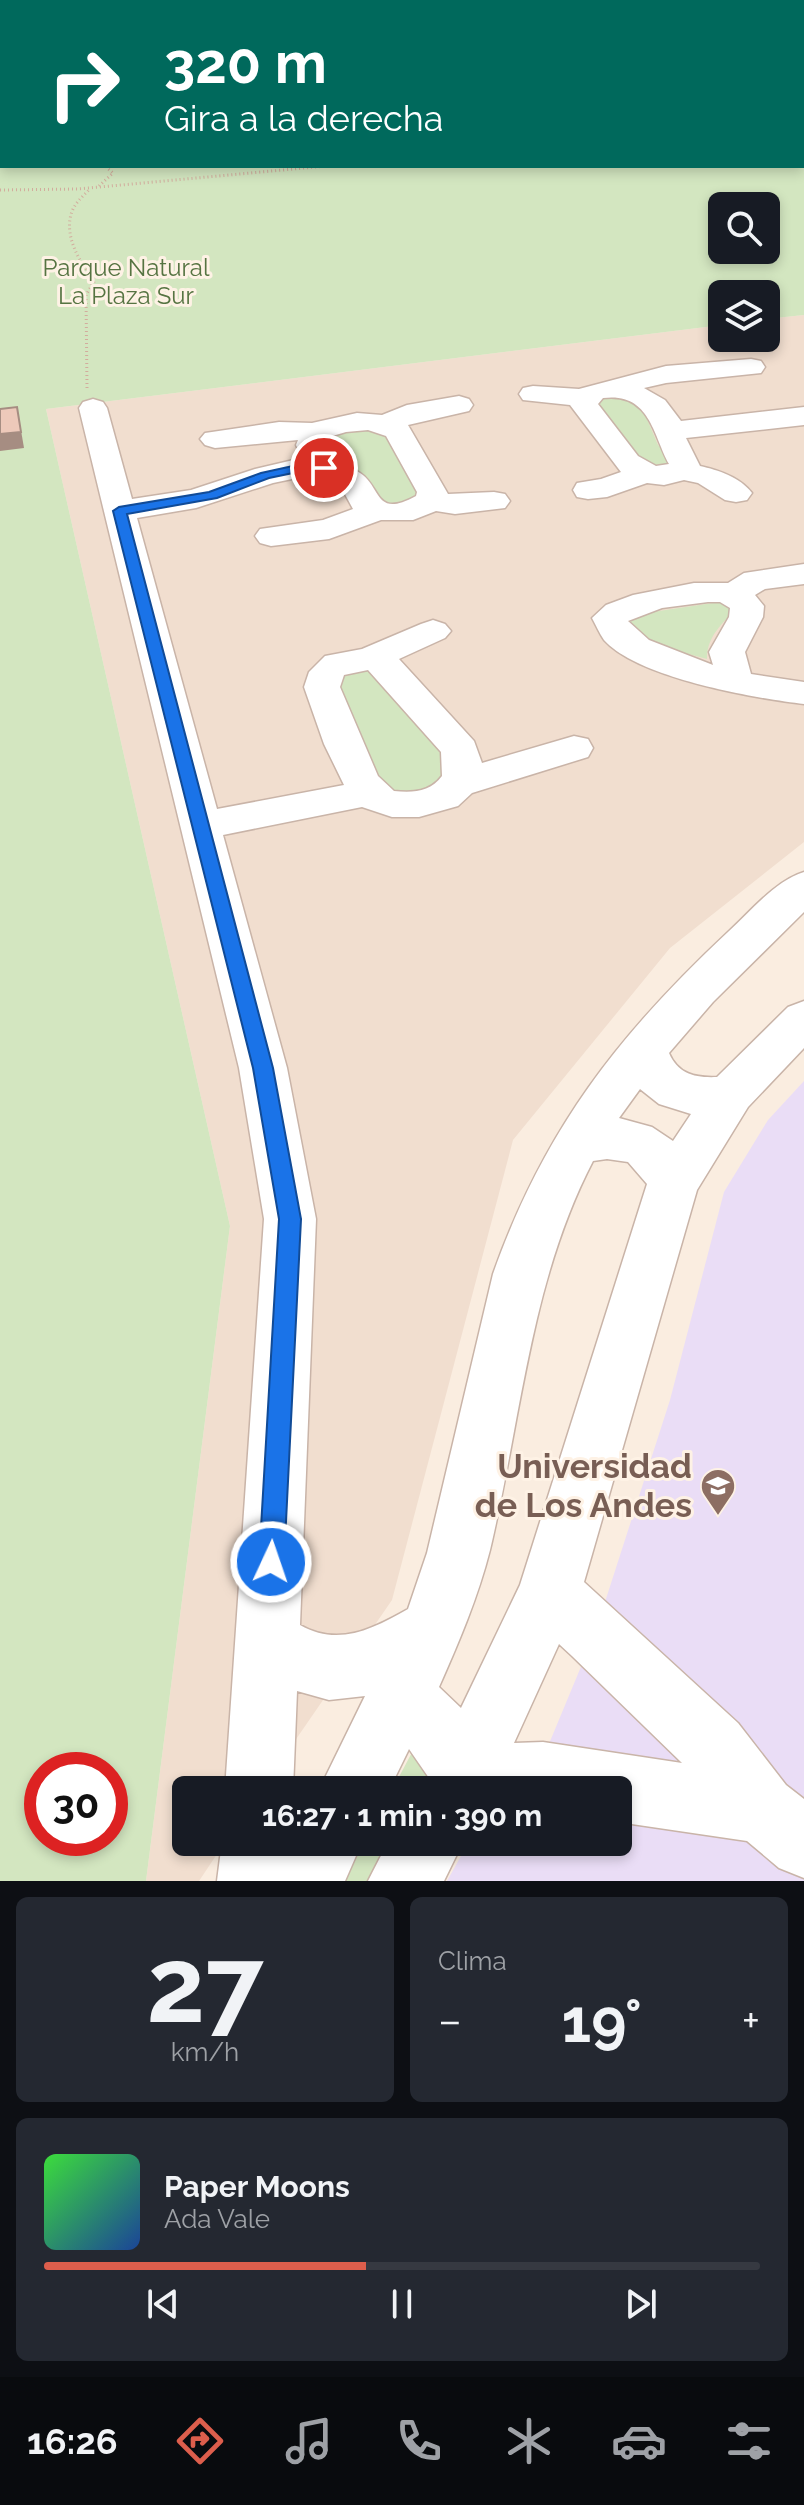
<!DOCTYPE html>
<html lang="es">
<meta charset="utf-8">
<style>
:root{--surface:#171b24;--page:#242831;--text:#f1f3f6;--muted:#9ea1a6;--line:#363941;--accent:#dd5e4c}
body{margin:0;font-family:Raleway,sans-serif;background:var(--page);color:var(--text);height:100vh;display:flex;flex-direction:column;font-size:30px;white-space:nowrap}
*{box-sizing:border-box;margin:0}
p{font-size:26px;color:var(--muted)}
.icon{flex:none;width:44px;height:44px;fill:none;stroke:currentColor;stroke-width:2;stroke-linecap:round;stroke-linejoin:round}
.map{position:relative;height:1881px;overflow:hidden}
.panel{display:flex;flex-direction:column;gap:16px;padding:16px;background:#0d0f14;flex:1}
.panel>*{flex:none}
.hud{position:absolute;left:0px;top:0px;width:804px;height:168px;box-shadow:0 4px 12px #0003;background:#00695c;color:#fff;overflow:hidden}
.buttons{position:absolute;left:708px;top:192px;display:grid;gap:16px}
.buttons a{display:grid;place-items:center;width:72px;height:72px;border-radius:12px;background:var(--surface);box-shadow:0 4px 12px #0003;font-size:40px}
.speed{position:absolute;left:24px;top:1752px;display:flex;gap:16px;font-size:40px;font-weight:700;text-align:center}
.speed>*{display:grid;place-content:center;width:104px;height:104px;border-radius:50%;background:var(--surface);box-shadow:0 4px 12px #0003;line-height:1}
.speed .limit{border:12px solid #d22;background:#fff;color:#111}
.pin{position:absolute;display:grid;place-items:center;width:68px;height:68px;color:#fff;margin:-34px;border:4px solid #fff;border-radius:50%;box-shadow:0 2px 8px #0007}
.me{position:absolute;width:88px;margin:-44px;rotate:3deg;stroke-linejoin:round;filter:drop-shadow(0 0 6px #0008)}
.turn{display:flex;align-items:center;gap:28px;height:168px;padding:0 32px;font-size:36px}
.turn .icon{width:104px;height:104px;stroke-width:2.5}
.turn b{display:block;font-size:56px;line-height:68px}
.big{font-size:60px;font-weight:700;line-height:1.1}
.panel .tile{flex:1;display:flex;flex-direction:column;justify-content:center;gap:12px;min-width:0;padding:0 28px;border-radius:12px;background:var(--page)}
.panel .dial{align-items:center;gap:0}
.dial b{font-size:104px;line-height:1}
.song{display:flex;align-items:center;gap:24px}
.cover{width:96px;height:96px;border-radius:12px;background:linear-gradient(135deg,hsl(120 70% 55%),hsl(220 70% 35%))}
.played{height:8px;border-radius:4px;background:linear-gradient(90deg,var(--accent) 45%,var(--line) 45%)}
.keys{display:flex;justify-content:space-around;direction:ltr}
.heat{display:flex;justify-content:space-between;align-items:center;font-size:44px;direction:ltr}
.panel .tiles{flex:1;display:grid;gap:16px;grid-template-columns:1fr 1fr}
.tile:last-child{grid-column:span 2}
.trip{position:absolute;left:172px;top:1776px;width:460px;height:80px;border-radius:12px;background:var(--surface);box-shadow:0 4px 12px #0003;font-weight:700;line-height:80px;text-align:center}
.tab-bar{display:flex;height:128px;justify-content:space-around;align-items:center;background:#090b0e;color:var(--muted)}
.tab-bar .icon{width:56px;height:56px}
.tab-bar .selected{color:var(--accent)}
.tab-bar b{font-size:36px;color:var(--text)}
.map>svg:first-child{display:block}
.residential{fill:#f1decf}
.education{fill:#eaddf6}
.green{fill:#d3e6c0;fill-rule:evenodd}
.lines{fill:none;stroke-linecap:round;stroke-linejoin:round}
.minor-casing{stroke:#c9b4a8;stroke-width:3}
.path-far1{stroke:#d2ac9d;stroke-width:2;stroke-dasharray:1 3;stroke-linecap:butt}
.path{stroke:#d2ac9d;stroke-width:3;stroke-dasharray:1 3;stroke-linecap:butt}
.minor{fill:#fff;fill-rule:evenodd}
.shaded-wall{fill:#a68d82}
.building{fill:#edc9ba;stroke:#a68d82;stroke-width:2}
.route{fill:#1a73e8;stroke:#114b97;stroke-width:2}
.labels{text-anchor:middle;stroke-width:6;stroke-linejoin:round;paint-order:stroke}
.far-park-label{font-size:24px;fill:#567442;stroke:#fef2e5}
.near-education-label{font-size:34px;font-weight:bold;fill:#785e54;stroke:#fef2e5;text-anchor:end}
</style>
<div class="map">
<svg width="804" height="1881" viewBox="0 0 804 1881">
<rect width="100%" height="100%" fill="#faede0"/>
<path class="residential" d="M 804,315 L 804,842 L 670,948 L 513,1140 L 392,1600 L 261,1790 L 186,1790 L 186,1842 L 225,1842 L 199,1881 L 146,1881 L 230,1226 L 46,409 L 722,325 L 722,338 L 766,338 L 766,319 Z"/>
<path class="education" d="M 804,1081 L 804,1881 L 447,1881 L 466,1847 L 473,1842 L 618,1842 L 618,1790 L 536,1775 L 595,1633 L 670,1400 L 724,1192 L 768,1120 Z"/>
<path class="green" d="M 0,0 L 804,0 L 804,315 L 766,319 L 766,294 L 722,294 L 722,325 L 46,409 L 230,1226 L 146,1881 L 0,1881 ZM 2,2 L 802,2 L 802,166 L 2,166 ZM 722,206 L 766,206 L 766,250 L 722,250 ZM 42,1770 L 110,1770 L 110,1838 L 42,1838 Z
M 605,393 L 624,394 L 642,407 L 658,445 L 678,466 C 633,477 614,433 590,401 Z
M 379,427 L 425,487 L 418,503 C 410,504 401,508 393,507 C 372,506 341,463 322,447 L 328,433 Z
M 726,601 L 737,608 C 722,624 707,636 707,659 L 644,642 L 627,630 L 632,615 Z
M 366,662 L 452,762 L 446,784 L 402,799 L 380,787 L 333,686 L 337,669 Z
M 425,1728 L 431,1790 L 392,1790 Z
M 363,1842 L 403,1842 L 379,1881 L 341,1881 Z"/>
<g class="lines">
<defs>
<path id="minor" d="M 751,359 L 761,361 L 765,367 L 761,373 L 666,383 L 644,388 L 665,400 L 681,421 L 804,407 L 804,425 L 686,438 L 700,466 C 718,470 740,477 752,493 L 747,500 L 736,502 L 725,500 L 698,483 L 684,480 L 664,485 L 647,483 L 607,497 L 588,499 L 577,497 L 573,490 L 577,483 L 601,479 L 621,472 L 570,405 L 523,400 L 519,394 L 523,388 L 533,386 L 579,389 L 666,366 ZM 603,398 C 650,392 653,435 669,464 L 656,466 L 638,456 L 598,404 Z
M 459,396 L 469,399 L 473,405 L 469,411 L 408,425 L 448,494 L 494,492 L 505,494 L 510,501 L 505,508 L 455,514 L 436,511 L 413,520 L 381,520 L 329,539 L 271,546 L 260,543 L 255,536 L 260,529 L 323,520 L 353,509 L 341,487 L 316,474 L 273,483 L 196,508 L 137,518 L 217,809 L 344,785 L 324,744 L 304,687 L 309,672 L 325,656 L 362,649 L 421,624 L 433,620 L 445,624 L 451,631 L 445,638 L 399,659 L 474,741 L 482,763 L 574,736 L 588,739 L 593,748 L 588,757 L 472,793 L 458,806 L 419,817 L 392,817 L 362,807 L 223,835 L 287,1068 L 316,1219 L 300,1625 C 338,1647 373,1629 408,1609 L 427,1553 L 493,1274 C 544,1130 618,1035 728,932 C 751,911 775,881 804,872 L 804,912 L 713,1002 L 669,1053 C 678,1074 695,1078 717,1077 L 788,1007 L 804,1001 L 804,1048 L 748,1107 L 697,1190 L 584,1582 L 738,1723 L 786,1785 L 804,1799 L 804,1878 L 779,1868 L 747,1841 L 618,1822 L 618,1790 L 424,1790 L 429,1778 L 409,1749 L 389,1790 L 319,1790 L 365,1696 L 329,1700 L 297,1691 L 293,1790 L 225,1790 L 264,1219 L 239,1068 L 79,408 L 83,402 L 93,399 L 103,402 L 107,408 L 132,499 L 191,490 L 255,469 L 302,458 L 296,445 L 298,440 L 215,448 L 205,445 L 200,439 L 205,433 L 279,422 L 312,423 L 357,413 L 382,415 L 407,405 ZM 368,430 L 386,436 L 417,492 L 416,496 C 374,519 382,487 360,473 C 345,463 334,462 326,445 L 329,437 L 346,432 ZM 368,670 L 441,752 L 442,776 C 430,792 413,793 394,791 L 378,776 L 340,687 L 344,675 ZM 640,1089 L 659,1104 L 691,1114 L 673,1141 L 652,1127 L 619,1118 ZM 607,1159 L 628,1162 L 647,1184 L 520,1585 L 461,1708 L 439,1687 C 459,1642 478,1597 490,1550 C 521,1419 530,1282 593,1161 ZM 559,1644 L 572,1656 L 682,1763 L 543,1742 L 514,1743 Z
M 804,564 L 804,584 L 765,589 L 755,595 L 764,606 L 763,617 L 745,652 L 751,674 L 804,682 L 804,704 C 754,698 638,678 604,640 C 599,633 596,625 592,618 L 606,605 L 633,595 L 694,583 L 728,583 L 744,573 ZM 708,602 L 720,602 L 730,608 L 729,617 L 709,652 L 713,665 L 649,640 L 628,621 L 662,608 Z
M 222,1842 L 362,1842 L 345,1881 L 217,1881 Z
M 388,1842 L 463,1842 L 444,1881 L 368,1881 Z"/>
</defs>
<use href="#minor" class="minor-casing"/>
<path class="path-far1" d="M 582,0 L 585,2
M 611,0 L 618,2
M 641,0 L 648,2
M 682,0 L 694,2
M 746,0 L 751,2
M 775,0 L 781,2
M 802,12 L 804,15
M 802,81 L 804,84"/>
<path class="path" d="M 99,186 L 113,173 L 105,166
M 0,190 L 78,189 L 326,166
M 87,388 L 86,295 L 95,280 C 79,263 62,233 73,209 C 77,201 84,195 90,189"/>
<use href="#minor" class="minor"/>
</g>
<path class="shaded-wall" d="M 17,407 L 24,448 L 0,451 L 0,434 Z"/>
<path class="building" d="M 17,407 L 21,432 L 0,434 L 0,409 Z"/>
<path class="route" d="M 320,460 L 329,466 L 329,471 L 317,468 L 269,478 L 217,498 L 127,514 L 273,1068 L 301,1219 L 284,1562 L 280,1571 L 271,1575 L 262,1571 L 259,1562 L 279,1219 L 253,1068 L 113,511 L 119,507 L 209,492 L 261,473 Z"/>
<defs>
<symbol id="university-pin" viewBox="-11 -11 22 30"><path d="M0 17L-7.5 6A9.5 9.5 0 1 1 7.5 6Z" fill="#8d6e63" stroke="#fef2e5"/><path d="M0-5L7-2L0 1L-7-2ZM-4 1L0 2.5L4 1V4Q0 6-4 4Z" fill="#fff"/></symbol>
</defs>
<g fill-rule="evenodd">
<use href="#university-pin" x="698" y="1466" width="40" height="54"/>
</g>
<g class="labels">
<g class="far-park-label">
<text x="126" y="276">Parque Natural<tspan x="126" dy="28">La Plaza Sur</tspan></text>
</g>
<g class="near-education-label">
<text x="692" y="1478">Universidad<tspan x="692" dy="39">de Los Andes</tspan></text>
</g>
</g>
</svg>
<div class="buttons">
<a><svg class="icon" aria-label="search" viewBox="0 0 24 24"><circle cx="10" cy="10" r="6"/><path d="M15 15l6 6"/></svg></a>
<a><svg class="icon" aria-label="layers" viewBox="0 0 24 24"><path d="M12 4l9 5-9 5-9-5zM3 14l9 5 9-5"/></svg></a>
</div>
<div class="speed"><div class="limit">30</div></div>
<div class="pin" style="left:324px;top:468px;background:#d93025"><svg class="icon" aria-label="arrive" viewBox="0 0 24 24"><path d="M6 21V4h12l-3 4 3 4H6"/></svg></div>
<svg class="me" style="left:271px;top:1562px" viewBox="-20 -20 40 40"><circle r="17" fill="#1a73e8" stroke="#fff" stroke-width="3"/><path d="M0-11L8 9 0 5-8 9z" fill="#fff"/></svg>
<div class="trip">16:27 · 1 min · 390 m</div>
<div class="hud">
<div class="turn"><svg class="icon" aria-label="right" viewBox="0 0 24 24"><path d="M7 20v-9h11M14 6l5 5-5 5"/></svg><div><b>320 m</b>Gira a la derecha</div></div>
</div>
</div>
<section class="panel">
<div class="tiles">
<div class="tile dial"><b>27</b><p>km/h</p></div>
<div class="tile"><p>Clima</p>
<div class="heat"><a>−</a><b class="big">19°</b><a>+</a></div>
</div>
<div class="tile">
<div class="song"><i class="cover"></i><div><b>Paper Moons</b><p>Ada Vale</p></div></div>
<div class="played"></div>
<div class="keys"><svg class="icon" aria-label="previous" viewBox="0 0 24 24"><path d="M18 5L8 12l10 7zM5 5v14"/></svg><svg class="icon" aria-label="pause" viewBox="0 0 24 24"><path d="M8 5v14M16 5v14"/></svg><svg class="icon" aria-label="next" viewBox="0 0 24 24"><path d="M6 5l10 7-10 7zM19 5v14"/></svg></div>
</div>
</div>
</section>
<nav class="tab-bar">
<b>16:26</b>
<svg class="icon selected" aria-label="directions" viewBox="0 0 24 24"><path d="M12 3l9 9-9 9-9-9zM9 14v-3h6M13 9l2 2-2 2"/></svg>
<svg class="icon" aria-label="music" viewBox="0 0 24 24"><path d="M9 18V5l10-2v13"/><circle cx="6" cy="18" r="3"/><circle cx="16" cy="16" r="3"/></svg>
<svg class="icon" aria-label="phone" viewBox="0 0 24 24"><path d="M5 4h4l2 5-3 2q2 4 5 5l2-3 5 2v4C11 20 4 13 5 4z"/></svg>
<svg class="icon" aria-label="climate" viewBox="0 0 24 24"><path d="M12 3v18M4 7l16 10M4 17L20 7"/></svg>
<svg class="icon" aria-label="car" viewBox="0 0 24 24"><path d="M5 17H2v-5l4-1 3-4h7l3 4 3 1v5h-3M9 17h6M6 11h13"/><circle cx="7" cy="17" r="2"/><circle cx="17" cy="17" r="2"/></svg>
<svg class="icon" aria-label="filters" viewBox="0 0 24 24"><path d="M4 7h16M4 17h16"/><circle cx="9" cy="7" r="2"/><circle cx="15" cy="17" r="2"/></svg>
</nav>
